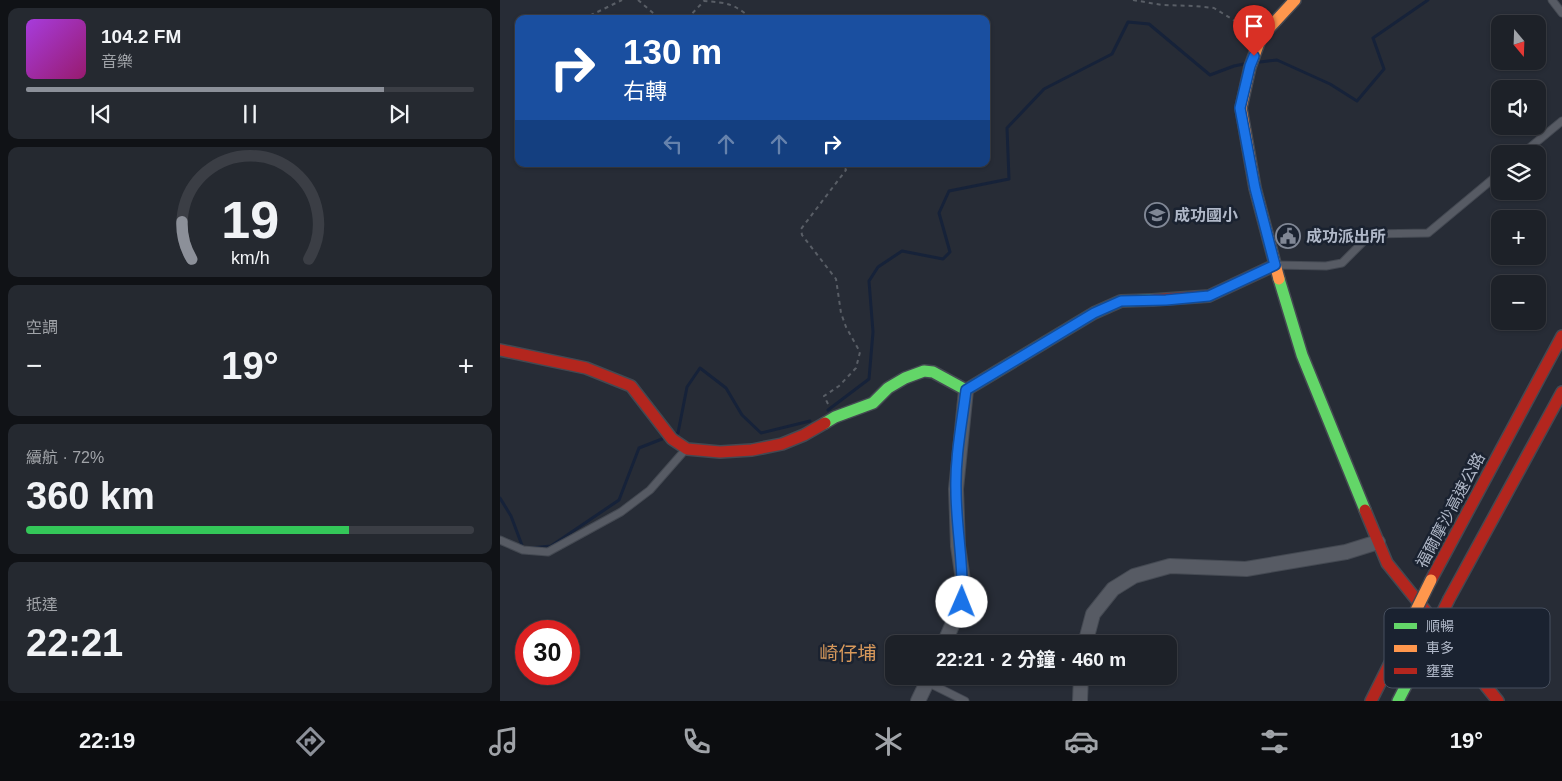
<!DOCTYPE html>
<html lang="zh-TW">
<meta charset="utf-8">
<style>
:root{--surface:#1d2128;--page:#252930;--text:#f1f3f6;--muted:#a0a3a8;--line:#3b3e45;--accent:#8c9099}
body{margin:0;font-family:Helvetica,"Noto Sans TC",sans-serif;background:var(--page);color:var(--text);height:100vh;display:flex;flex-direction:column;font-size:19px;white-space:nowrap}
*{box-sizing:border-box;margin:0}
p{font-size:16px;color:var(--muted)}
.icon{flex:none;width:28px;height:28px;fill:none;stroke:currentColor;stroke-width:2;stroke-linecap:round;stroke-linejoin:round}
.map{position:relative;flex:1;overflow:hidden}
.side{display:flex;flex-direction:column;gap:8px;padding:8px;background:#101216;width:500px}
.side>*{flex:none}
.top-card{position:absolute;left:15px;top:15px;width:475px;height:152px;border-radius:10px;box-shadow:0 1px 4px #0004,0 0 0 1px var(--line);background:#1a4fa0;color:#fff;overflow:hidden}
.needle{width:32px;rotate:161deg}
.tools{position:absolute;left:991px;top:15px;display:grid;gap:10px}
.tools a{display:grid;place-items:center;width:55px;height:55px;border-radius:10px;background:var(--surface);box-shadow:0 1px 4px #0004,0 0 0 1px var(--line);font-size:25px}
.speed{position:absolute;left:15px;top:620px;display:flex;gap:10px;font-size:25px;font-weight:700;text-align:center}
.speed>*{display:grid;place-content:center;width:65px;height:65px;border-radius:50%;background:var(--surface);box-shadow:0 1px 4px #0004,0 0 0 1px var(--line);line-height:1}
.speed .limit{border:8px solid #d22;background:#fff;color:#111}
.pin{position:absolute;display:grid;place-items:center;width:42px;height:42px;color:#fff;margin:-51px -21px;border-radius:50% 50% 50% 0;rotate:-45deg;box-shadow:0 0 5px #0007}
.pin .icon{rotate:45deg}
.me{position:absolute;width:55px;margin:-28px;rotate:1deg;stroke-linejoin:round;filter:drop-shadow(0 0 4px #0008)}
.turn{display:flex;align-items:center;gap:18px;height:105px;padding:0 25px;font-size:22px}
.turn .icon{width:65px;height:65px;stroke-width:2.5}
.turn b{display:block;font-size:35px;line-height:42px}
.lanes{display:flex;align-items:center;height:48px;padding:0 25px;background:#0003;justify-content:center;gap:25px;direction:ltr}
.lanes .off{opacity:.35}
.big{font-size:38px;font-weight:700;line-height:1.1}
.side .widget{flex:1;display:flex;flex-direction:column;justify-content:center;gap:8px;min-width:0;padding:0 18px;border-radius:10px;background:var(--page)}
.side .dial{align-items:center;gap:0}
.dial svg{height:130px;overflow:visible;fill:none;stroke:var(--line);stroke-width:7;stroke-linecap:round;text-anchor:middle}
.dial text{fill:var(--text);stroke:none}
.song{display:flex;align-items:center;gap:15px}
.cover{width:60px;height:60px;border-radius:8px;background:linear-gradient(135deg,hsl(280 70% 55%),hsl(320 70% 35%))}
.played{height:5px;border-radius:2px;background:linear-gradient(90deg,var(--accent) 80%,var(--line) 80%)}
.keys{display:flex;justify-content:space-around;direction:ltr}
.heat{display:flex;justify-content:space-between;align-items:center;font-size:28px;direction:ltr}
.charge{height:8px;border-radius:4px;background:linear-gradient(90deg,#34c759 72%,var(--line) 0)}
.trip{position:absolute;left:385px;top:635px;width:292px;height:50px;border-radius:10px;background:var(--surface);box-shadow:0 1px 4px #0004,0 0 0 1px var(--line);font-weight:700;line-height:50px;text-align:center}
.dock{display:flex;height:80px;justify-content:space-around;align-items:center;background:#0c0d10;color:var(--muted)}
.dock .icon{width:35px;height:35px}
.dock .active{color:var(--accent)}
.dock b{font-size:22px;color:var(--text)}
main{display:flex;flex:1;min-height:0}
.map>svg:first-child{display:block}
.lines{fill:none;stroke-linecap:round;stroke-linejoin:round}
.stream{stroke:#162239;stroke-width:3}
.lane-casing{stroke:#444952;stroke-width:9}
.street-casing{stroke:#444952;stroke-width:16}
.fast-casing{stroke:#444952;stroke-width:14}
.slow-casing{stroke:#444952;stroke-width:14}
.jam-casing{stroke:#444952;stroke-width:14}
.path{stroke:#595e66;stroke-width:2;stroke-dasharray:4 4;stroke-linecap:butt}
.lane{stroke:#575b64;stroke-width:7}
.street{stroke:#575b64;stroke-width:14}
.fast{stroke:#63d668;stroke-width:11}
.slow{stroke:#ff974d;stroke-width:11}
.jam{stroke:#b3261e;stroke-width:11}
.slow-bridge-casing{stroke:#444851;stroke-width:14;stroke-linecap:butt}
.jam-bridge-casing{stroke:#444851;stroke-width:14;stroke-linecap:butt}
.slow-bridge{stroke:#ff974d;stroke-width:11}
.jam-bridge{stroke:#b3261e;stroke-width:11}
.route-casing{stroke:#114b97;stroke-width:12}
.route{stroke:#1a73e8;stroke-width:9}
.labels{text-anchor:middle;stroke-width:5;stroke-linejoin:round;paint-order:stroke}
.poi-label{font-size:16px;font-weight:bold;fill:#b0b8c8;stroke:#1a2230;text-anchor:start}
.street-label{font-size:16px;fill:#b0b8c8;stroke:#1a2230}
.quarter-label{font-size:19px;fill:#d8995b;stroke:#1a2230}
.key{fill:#1a2230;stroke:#474f5e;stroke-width:1}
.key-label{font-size:14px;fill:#b0b8c8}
</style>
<main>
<section class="side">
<div class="widget">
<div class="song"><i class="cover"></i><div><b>104.2 FM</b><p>音樂</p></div></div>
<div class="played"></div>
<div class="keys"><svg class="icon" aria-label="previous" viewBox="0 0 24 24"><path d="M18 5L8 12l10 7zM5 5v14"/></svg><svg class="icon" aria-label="pause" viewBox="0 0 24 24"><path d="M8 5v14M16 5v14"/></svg><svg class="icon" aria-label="next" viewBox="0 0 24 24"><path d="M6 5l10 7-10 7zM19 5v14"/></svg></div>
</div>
<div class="widget dial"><svg viewBox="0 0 100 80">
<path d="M14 69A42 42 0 1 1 86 69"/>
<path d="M14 69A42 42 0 0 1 8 46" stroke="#8c9099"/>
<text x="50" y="56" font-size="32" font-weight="700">19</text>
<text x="50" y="72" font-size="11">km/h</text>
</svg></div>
<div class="widget"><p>空調</p>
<div class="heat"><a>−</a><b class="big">19°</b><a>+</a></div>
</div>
<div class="widget"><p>續航 · 72%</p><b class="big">360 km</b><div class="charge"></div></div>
<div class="widget"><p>抵達</p><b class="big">22:21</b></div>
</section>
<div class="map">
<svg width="1062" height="701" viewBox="0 0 1062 701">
<rect width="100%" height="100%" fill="#272c36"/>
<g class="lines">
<path class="stream" d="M 760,62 L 777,60 L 830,84 L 857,101 L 884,69 L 873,38 L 928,0
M 328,410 L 369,379 L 373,332 L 369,281 L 378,267 L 402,251 L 443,259 L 450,252 L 439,213 L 449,191 L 509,179 L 507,128 L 544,89 L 612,54 L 628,22 L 649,24 L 710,75 L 734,66 L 744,64
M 175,434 L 178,433 L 187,387 L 200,368 L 226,388 L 242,415 L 261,433 L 310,421
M 0,498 L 11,516 L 23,548 L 24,548
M 30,548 L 51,546 L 119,500 L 139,448 L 162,439"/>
<defs>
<path id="lane" d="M 1052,0 L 1062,13
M 1022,154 L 1062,121
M 775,265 L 826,266 L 842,263 L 871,234 L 928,233 L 1000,173
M 0,540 L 23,550 L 48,552 L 121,512 L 150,490 L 186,449
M 427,682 L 465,701"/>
<path id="street" d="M 444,644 L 462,602 L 463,580 L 458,546 L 456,489 L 466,390
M 585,644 L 593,614 L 613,589 L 634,576 L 670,566 L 746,569 L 846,552 L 878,542
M 418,701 L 430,676
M 580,701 L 581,676"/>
<path id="fast" d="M 779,279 L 802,355 L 865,510
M 325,423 L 335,417 L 373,403 L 388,388 L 405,378 L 424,371 L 433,372 L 466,390 L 594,313 L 621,301 L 652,300
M 898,701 L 915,668"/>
<path id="slow" d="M 779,279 L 755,188 L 741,108 L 750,67 L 761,37 L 795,0"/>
<path id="jam" d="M 652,300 L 709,296 L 775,265
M 0,350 L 86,368 L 131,386 L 172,439 L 187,449 L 220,452 L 252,450 L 282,444 L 304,435 L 325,423
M 865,510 L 887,563 L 998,701
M 931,580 L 1062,336
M 949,599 L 1062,392
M 871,701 L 891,661"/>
</defs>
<use href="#lane" class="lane-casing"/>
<use href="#street" class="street-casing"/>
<use href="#fast" class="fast-casing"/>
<use href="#slow" class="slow-casing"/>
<use href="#jam" class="jam-casing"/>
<path class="path" d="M 138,0 L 160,19
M 633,0 L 662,5 L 695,6 L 714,8 L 748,29
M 83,19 L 122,0
M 187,19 L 204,1 C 228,3 233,3 252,19
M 328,404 L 324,396 L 339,386 L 356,368 L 360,352 L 346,327 L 341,313 L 336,279 L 302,235 L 301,229 L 346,170 L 343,164"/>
<use href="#lane" class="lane"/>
<use href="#street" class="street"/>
<use href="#fast" class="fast"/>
<use href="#slow" class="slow"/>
<use href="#jam" class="jam"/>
<defs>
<path id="slow-bridge" d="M 891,661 L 931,580"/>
<path id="jam-bridge" d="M 915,668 L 949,599"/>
</defs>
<use href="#slow-bridge" class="slow-bridge-casing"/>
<use href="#jam-bridge" class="jam-bridge-casing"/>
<use href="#slow-bridge" class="slow-bridge"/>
<use href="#jam-bridge" class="jam-bridge"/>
</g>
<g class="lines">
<defs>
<path id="route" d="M 462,602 C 464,565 456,527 456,490 C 455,456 462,423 466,390 L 594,313 L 621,301 L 666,300 L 709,296 L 775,265 L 755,188 L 740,108 L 750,66 L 754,56"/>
</defs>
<use href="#route" class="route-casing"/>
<use href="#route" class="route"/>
</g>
<defs>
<symbol id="school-ring" viewBox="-11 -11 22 22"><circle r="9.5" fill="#1a2230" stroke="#808795" stroke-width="1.5"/><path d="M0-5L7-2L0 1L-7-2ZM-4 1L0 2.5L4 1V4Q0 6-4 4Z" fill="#808795"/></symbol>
<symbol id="civic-ring" viewBox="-11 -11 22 22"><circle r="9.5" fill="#1a2230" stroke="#808795" stroke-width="1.5"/><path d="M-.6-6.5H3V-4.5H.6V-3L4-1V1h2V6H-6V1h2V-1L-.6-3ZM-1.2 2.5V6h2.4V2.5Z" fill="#808795"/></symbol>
</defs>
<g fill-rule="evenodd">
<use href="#school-ring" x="643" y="201" width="28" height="28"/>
<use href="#civic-ring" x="774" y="222" width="28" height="28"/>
</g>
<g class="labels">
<g class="poi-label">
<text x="674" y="221">成功國小</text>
<text x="806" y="242">成功派出所</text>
</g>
<g class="street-label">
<text transform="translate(950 510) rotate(-62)" y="6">福爾摩沙高速公路</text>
</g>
<g class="quarter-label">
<text x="348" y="660">崎仔埔</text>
</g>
</g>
<rect x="884" y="608" width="166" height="80" rx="8" class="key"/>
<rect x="894" y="623" width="23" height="6" fill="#63d668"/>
<rect x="894" y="645" width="23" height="7" fill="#ff974d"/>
<rect x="894" y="668" width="23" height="6" fill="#b3261e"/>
<g class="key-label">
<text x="926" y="631">順暢</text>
<text x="926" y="653">車多</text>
<text x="926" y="676">壅塞</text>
</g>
</svg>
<div class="tools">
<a><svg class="needle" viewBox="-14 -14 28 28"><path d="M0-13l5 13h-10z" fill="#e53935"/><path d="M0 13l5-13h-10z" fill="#a0a3a8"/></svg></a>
<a><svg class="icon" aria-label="sound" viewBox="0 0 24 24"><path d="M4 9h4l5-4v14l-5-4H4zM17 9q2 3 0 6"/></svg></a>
<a><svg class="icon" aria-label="layers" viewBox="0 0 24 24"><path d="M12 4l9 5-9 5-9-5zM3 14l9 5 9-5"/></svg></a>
<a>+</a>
<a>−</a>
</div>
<div class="speed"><div class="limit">30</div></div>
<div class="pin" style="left:754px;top:56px;background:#d93025"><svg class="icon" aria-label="arrive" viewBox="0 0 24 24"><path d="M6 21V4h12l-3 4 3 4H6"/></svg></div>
<svg class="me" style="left:462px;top:602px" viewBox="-20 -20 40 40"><circle r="19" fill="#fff"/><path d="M0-13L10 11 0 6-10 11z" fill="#1a73e8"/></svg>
<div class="trip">22:21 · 2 分鐘 · 460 m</div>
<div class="top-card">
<div class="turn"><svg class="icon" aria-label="right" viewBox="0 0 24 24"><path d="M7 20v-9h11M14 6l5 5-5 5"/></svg><div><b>130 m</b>右轉</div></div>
<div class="lanes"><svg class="icon off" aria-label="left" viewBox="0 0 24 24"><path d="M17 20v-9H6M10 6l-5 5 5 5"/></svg><svg class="icon off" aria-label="ahead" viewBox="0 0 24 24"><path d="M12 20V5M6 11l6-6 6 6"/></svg><svg class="icon off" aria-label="ahead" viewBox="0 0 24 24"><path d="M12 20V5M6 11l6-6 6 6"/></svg><svg class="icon" aria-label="right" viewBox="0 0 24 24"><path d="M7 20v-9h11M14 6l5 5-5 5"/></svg></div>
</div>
</div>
</main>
<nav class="dock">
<b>22:19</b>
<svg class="icon active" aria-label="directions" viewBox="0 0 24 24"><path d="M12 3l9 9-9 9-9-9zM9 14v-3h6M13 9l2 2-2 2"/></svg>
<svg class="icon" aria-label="music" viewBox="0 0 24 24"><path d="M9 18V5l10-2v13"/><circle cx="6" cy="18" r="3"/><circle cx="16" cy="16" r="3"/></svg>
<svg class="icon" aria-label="phone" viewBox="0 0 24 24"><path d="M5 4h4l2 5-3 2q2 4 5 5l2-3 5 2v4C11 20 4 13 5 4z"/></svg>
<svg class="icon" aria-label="climate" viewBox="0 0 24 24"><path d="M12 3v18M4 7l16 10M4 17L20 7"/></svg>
<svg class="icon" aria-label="car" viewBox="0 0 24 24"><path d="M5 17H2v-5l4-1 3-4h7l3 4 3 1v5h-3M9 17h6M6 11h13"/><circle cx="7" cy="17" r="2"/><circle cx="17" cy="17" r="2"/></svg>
<svg class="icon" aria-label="filters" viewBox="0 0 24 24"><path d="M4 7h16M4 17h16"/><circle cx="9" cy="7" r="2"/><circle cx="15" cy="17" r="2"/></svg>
<b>19°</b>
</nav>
